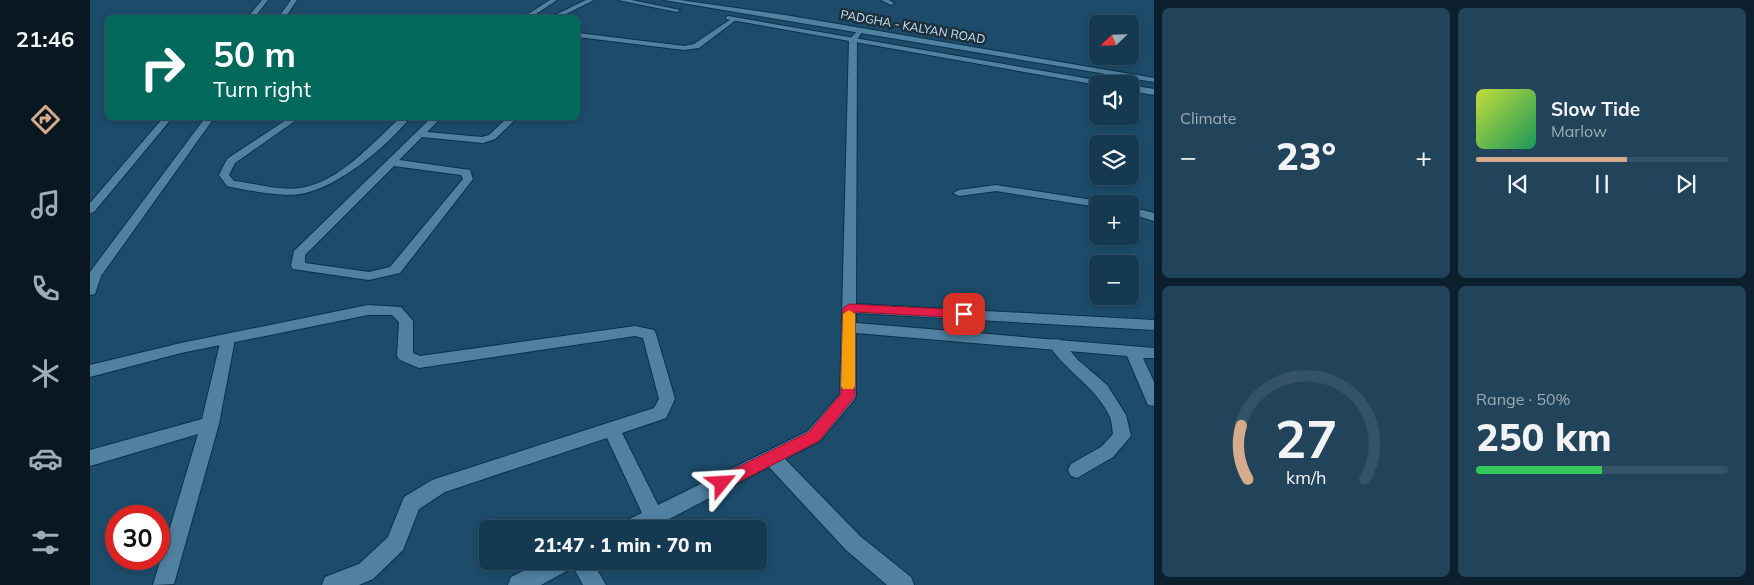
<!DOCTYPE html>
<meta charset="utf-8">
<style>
:root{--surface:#153950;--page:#22445a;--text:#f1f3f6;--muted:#9dacb7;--line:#345367;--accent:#d6ab8b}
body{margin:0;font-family:Mulish,sans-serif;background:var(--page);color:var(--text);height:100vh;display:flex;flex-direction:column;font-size:19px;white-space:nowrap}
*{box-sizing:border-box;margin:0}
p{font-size:16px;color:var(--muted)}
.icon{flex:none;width:28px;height:28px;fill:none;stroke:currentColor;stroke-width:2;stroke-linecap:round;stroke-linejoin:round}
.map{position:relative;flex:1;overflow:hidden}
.panel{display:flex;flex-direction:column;gap:8px;padding:8px;background:#0c1f2c;width:600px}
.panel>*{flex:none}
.hud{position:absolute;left:15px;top:15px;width:475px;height:105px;border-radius:8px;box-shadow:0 2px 8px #0003,0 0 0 1px var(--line);background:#00695c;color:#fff;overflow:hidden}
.needle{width:32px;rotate:247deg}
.fabs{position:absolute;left:999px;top:15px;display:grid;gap:10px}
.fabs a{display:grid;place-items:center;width:50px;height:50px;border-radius:8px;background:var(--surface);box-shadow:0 2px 8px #0003,0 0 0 1px var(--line);font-size:25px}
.speed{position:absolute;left:15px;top:505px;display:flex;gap:10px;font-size:25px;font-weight:700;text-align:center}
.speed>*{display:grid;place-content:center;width:65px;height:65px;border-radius:50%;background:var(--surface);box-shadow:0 2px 8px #0003,0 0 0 1px var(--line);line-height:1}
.speed .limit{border:8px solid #d22;background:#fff;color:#111}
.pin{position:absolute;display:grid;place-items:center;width:42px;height:42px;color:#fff;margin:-21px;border-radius:10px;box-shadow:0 2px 8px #0006}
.me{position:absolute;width:55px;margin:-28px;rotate:63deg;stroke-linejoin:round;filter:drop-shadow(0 0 4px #0008)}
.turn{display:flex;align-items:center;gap:18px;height:105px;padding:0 25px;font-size:22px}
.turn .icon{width:65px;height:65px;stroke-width:2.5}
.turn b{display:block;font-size:35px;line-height:42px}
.big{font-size:38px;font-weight:800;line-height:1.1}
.panel .widget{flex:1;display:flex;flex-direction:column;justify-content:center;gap:8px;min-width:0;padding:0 18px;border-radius:8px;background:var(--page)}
.panel .dial{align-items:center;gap:0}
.dial svg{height:130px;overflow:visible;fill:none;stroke:var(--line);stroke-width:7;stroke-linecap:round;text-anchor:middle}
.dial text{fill:var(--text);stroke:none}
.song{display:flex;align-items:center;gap:15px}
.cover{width:60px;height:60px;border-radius:8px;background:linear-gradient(135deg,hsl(70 70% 55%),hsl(150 70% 35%))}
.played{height:5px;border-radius:2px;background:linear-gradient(90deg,var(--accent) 60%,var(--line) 60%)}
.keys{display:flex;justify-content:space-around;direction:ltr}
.heat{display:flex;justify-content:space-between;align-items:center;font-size:28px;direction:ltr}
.charge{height:8px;border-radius:4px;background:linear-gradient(90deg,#34c759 50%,var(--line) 0)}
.panel .tiles{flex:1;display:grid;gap:8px;grid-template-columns:repeat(2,1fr)}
.trip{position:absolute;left:389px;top:520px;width:288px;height:50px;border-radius:8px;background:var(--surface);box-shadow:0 2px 8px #0003,0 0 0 1px var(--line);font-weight:800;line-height:50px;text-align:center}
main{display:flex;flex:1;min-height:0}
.tab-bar{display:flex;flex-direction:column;width:90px;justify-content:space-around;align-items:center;background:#081720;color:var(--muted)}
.tab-bar .icon{width:35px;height:35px}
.tab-bar .current{color:var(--accent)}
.tab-bar b{font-size:22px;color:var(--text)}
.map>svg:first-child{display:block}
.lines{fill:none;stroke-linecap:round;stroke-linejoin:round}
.service-casing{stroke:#0c3148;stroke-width:2}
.minor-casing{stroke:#0c3148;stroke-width:2}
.tertiary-casing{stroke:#0c3148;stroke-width:2}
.secondary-casing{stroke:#0c3148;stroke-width:2}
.service{fill:#5181a1;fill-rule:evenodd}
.minor{fill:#5181a1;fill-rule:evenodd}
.tertiary{fill:#5181a1;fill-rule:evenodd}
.secondary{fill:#5181a1;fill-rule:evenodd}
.route{fill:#e11d48;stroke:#92132f}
.slow{fill:#f59e0b}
.labels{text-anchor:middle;stroke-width:5;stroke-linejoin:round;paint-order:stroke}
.far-street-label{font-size:12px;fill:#cbe4f6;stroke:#1c303e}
</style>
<main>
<nav class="tab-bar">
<b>21:46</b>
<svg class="icon current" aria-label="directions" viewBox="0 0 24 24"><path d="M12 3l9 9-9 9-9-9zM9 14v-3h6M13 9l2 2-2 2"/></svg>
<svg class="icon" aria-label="music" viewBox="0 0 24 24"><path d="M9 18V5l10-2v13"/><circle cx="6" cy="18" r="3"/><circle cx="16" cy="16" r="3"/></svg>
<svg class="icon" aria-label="phone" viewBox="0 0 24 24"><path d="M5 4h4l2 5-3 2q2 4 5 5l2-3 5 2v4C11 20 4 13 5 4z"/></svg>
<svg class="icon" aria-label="climate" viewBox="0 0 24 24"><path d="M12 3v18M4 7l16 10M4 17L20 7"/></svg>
<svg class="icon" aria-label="car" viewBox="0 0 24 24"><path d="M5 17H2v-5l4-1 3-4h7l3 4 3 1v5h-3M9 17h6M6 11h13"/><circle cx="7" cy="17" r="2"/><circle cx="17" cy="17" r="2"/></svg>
<svg class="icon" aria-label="filters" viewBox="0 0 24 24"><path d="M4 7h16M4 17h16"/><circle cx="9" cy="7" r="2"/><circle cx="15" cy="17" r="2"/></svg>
</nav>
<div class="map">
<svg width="1064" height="585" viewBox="0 0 1064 585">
<rect width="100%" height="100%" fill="#1c4c6a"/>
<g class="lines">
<defs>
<path id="service" d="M 138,334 L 143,335 L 145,339 L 129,424 L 84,584 L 63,585 L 108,434 L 0,466 L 0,450 L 112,419 L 131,339 L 133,335 Z
M 966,339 L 971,340 L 988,360 L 1017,385 L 1036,415 L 1041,436 L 1023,457 L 987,478 L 981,476 L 978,470 L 981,464 L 1011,447 L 1023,434 C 1022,428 1022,420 1019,415 C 1005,386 975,371 958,344 L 961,340 Z
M 480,561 L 502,561 L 516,585 L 493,585 Z"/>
<path id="minor" d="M 460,0 L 467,0 L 440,18 L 432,18 Z
M 496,0 L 504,0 L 468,18 L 459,18 Z
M 791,0 L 799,0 L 804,3 L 801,5 Z
M 644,17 L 647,19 L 646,20 L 609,48 L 594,50 L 488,37 L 488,33 L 594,46 L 604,44 Z
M 770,28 L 773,30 L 767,40 L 766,304 L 1064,320 L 1064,330 L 766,313 L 766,323 L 1064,348 L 1064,358 L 1053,358 L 1064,382 L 1064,406 L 1058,405 L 1037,356 L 766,333 L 766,396 L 764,400 L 730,441 L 695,459 L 770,536 L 821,577 L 824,585 L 797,585 L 756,550 L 679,467 L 560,529 L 530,529 L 533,522 L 552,513 L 517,438 L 355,492 L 329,509 L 313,550 L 283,579 L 269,585 L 232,585 L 235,577 L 269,564 L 298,537 L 314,497 L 342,480 L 564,408 L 569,399 L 553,338 L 545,336 L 329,368 L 310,360 L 307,356 L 309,322 L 302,315 L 278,315 L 91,353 L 0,377 L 0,365 L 91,343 L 278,305 L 311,307 L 323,321 L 323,353 L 330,356 L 545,326 L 564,330 L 566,334 L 585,399 L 576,418 L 532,433 L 568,505 L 718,431 L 750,394 L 759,40 Z
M 199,118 L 209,118 L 145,163 L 139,175 L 144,181 C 165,183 189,191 210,188 C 250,182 282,143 310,118 L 320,118 C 296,147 248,188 210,194 C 194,197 154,190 137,186 L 129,175 L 137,159 Z
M 341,118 L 351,118 L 337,132 L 392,137 L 399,135 L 417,118 L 427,118 L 405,139 L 393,143 L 332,137 L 309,160 L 380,170 L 383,179 L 310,273 L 279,280 L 203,269 L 201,266 L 204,251 ZM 304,166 L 371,175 L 373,179 L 300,267 L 279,272 L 215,263 L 215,255 Z
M 906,185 L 1009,201 L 1015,204 L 1008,204 L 1008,207 L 906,191 L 869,196 L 863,193 L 869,190 Z
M 1040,207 L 1064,213 L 1064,221 L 1040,214 Z
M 453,561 L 485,561 L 482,568 L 451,585 L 418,585 L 421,577 Z"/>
<path id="tertiary" d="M 172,0 L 178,0 L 164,18 L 157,18 Z
M 201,0 L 207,0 L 195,18 L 188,18 Z
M 73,118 L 82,118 L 4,212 L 0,213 L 0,203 Z
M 115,118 L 124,118 L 11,276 L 5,294 L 0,295 L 0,272 Z"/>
<path id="secondary" d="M 528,0 L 541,0 L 590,10 L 587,12 Z
M 574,0 L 590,0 L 695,15 L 1064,78 L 1064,82 Z
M 638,16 L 1017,82 L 1021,84 L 1008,85 L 636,19 L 636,17 Z
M 1040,85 L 1064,89 L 1064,95 L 1040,91 Z"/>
</defs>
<use href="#service" class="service-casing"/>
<use href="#minor" class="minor-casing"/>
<use href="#tertiary" class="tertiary-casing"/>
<use href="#secondary" class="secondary-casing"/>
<use href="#service" class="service"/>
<use href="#minor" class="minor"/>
<use href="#tertiary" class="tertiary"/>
<use href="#secondary" class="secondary"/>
</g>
<path class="route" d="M 759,304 L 874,310 L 880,314 L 874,318 L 765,312 L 765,396 L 763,399 L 729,441 L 637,488 L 632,490 L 626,488 L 624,483 L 626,478 L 719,432 L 751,394 L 753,308 Z"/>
<path class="slow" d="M 759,310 L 765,314 L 765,386 L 763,389 L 753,389 L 751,386 L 753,314 Z"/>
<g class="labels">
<g class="far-street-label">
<text transform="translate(823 27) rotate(10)" y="4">PADGHA - KALYAN ROAD</text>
</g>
</g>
</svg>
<div class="fabs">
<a><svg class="needle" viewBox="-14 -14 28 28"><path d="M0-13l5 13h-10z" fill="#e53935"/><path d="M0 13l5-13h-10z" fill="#9dacb7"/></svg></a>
<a><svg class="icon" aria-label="sound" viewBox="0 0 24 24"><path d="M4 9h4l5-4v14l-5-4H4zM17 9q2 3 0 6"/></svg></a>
<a><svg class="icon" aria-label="layers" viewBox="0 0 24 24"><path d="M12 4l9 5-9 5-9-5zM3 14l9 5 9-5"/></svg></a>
<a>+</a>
<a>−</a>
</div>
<div class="speed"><div class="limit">30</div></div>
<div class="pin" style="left:874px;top:314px;background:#d93025"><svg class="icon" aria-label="arrive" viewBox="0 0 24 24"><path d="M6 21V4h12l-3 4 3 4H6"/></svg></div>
<svg class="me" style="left:632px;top:483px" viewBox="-20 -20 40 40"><path d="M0-17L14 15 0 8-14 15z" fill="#e11d48" stroke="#fff" stroke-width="4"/></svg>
<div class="trip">21:47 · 1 min · 70 m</div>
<div class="hud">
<div class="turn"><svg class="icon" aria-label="right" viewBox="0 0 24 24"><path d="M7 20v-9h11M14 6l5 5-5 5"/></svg><div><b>50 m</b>Turn right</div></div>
</div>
</div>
<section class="panel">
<div class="tiles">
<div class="widget"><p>Climate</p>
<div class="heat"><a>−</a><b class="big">23°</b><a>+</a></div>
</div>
<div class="widget">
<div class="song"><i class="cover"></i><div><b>Slow Tide</b><p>Marlow</p></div></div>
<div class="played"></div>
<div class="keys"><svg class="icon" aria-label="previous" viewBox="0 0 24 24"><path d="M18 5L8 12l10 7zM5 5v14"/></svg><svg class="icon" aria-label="pause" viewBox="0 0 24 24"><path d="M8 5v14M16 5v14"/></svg><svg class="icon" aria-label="next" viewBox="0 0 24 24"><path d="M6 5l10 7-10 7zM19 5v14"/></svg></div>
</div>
<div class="widget dial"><svg viewBox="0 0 100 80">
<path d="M14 69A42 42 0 1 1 86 69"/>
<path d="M14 69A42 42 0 0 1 10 36" stroke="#d6ab8b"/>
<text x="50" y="56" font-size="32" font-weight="700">27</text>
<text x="50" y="72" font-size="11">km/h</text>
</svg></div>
<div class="widget"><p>Range · 50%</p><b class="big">250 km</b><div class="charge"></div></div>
</div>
</section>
</main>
